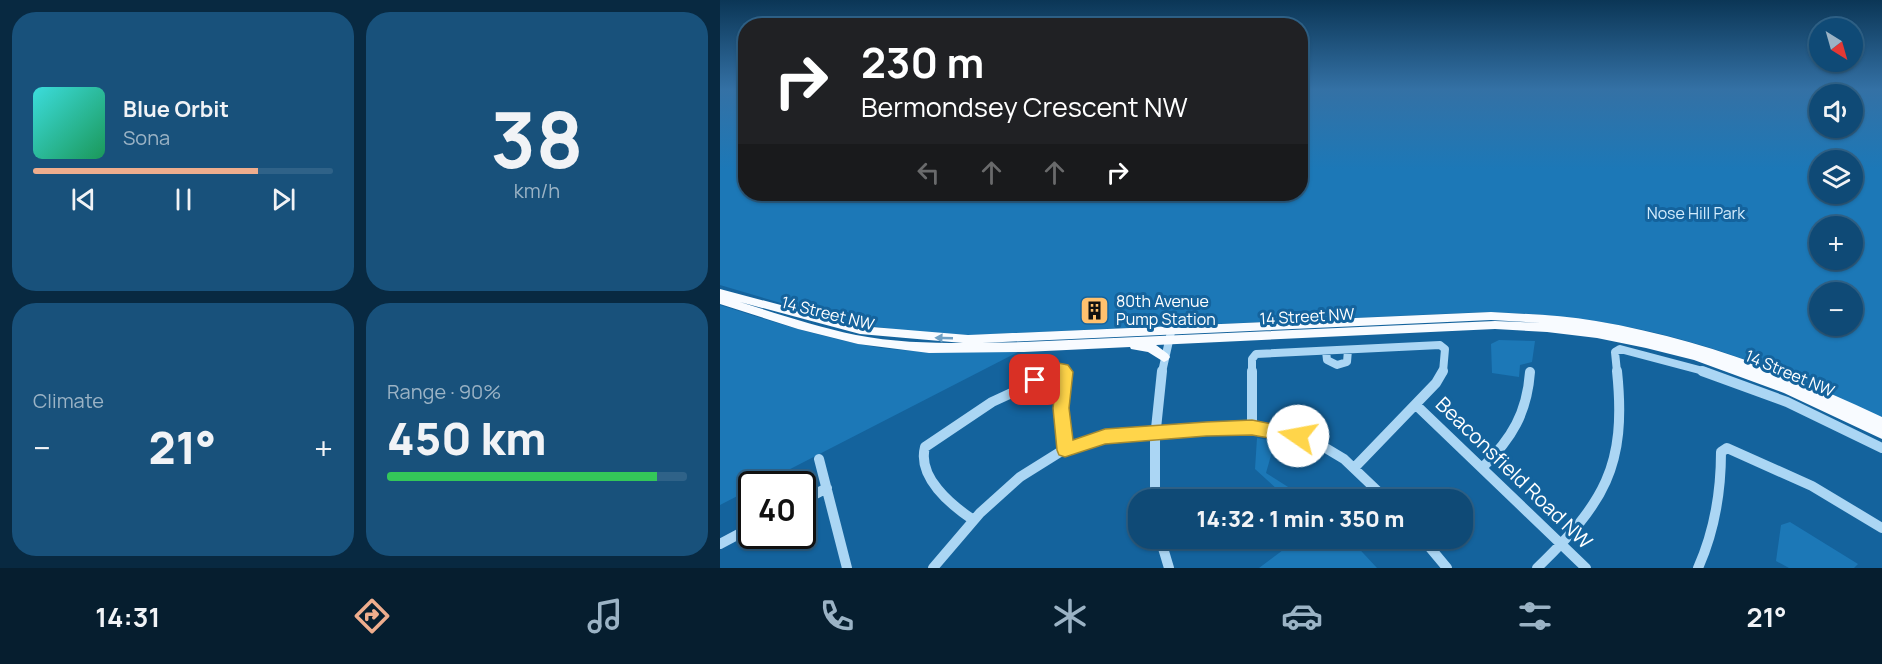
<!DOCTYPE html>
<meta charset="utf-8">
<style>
:root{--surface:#0f4a76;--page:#18517b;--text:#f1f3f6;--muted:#9bb3c5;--line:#2f6288;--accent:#eead8d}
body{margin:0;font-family:Manrope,sans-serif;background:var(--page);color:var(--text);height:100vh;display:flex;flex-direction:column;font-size:22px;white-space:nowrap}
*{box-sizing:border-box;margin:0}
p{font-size:20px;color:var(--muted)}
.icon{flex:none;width:33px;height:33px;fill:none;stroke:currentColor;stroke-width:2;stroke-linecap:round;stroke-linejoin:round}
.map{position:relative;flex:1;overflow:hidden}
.drawer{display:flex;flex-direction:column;gap:12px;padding:12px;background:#082941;width:720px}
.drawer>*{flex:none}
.guide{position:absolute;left:18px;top:18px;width:570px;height:183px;border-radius:24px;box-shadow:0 2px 4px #0004,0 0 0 2px var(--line);background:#202124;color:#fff;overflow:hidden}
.needle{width:39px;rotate:143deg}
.fabs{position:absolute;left:1089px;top:18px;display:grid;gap:12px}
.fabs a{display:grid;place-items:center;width:54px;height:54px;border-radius:50%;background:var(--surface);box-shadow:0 2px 4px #0004,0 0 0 2px var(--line);font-size:30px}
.speed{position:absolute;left:18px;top:471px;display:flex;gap:12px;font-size:30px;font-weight:700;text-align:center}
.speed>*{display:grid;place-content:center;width:78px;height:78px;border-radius:50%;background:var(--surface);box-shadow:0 2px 4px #0004,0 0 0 2px var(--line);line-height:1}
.speed .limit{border:3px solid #111;border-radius:9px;background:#fff;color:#111}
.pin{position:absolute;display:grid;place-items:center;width:51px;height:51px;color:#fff;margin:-26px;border-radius:12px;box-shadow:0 3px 9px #0006}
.me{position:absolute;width:66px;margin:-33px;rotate:282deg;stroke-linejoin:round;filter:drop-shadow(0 0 4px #0008)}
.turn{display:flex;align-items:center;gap:21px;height:126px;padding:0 24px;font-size:27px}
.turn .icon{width:78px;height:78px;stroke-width:2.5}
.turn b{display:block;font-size:42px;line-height:51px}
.lanes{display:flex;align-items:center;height:57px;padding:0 24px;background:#0003;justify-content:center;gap:30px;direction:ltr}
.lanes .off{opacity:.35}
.big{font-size:45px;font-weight:800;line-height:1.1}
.drawer .card{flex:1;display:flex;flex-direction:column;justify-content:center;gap:9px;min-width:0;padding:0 21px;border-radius:24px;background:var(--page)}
.drawer .dial{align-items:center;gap:0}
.dial b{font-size:78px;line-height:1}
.song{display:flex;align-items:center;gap:18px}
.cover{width:72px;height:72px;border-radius:9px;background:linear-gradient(135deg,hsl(180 70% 55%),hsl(150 70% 35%))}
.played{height:6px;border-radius:3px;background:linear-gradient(90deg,var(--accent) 75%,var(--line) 75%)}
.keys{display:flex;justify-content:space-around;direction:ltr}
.heat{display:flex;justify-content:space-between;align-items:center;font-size:33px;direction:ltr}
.charge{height:9px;border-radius:4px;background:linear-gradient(90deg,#34c759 90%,var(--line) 0)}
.drawer .tiles{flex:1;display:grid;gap:12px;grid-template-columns:repeat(2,1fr)}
.trip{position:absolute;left:408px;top:489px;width:345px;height:60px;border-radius:24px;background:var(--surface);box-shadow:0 2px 4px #0004,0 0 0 2px var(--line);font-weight:800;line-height:60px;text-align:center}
.dock{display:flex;height:96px;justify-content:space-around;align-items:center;background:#061e2f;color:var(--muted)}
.dock .icon{width:42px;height:42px}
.dock .current{color:var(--accent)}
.dock b{font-size:27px;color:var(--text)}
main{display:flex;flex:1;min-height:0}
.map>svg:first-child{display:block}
.green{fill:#1c78b7;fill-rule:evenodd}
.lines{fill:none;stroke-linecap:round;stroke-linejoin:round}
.minor-far1{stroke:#abd6f4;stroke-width:8}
.minor{stroke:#abd6f4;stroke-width:10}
.major{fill:#f8fbff;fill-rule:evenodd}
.oneway{fill:#6fa0c4}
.route{fill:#ffd54a;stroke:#a68a30;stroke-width:1.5}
.labels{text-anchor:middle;stroke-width:6;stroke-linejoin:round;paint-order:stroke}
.park-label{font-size:16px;fill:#d3ecfd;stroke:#14639d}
.poi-label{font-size:16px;fill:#fff;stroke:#14639d;text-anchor:start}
.street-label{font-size:16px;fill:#fff;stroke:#14639d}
.near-street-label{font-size:20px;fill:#fff;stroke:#14639d}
</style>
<main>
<section class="drawer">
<div class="tiles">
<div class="card">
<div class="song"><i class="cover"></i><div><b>Blue Orbit</b><p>Sona</p></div></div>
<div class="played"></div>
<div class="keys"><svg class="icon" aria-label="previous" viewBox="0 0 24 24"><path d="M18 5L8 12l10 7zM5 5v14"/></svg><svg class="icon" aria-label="pause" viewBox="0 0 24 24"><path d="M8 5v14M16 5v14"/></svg><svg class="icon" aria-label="next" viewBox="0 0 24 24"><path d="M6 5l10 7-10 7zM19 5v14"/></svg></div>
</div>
<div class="card dial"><b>38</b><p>km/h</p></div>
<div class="card"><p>Climate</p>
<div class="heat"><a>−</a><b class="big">21°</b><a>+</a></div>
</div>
<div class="card"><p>Range · 90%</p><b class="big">450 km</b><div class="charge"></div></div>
</div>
</section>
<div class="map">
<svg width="1162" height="568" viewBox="0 0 1162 568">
<rect width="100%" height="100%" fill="#14639d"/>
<path class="green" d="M 0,89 L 25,89 L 26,194 L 580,194 L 581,89 L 1162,89 L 1162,419 C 1027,353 917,315 765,312 L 250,335 L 199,333 L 125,322 L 0,285 ZM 1100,94 L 1132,94 L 1132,128 L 1100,128 ZM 1100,160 L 1132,160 L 1132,194 L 1100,194 ZM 1100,226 L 1132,226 L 1132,260 L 1100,260 ZM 1100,292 L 1132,292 L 1132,326 L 1100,326 Z
M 0,305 C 53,322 105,339 161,348 C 207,354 254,351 300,351 L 41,484 L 32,484 L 31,489 L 0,505 Z
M 779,340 L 815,341 L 812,362 L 800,365 L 799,377 L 772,373 L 771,344 Z
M 537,438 L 555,441 L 546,473 L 587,499 L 568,499 L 535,469 Z
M 1070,522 L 1138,564 L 1134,568 L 1069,568 L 1056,561 L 1061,525 Z
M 579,538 L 630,539 L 657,568 L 539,568 Z"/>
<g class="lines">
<path class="minor-far1" d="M 606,351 L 607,360 L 617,365 L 627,362 L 628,350
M 336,372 L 343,369 L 345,372
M 442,372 L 451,332
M 532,372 L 532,359 L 536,354 L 720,345 L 725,349 L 723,372
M 897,372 L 895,352 L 900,349 L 987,372"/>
<path class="minor" d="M 344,371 L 341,408 L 345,450
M 532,371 L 532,427
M 982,371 L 1067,402 L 1162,448
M 696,405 L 866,568
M 99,459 L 127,568
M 635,467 L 716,383 L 723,371
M 763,467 C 792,438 807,413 810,372
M 435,500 L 435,438 L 442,371
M 82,501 L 107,488
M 252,519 C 231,505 197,477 205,447 L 272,402 L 339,371
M 440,538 L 449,568
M 702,538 L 727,568
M 0,544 L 32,527
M 213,568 L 260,513 L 300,477 L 340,452 L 386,436 L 522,429 L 575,436 L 604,447 L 624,459 L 667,500
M 817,568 C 884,503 907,467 897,371
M 978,568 C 995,530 1001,493 1001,452 L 1007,448 L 1092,486 L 1162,528"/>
<path class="major" d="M 0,289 L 140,326 L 248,335 L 771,312 C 806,314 841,315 876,321 C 977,338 1070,373 1162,417 L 1162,439 L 1064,393 L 974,360 L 926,348 L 877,338 L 827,332 L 775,329 L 436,345 L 448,354 L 450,357 L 448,360 L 444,362 L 428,352 L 411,349 L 410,347 L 304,352 L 209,353 L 138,344 L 78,329 L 0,304 ZM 20,302 L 140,334 L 243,343 C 208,343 171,342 136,335 C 97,327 58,314 20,302 ZM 771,320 L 822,323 L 775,321 L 304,342 L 262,343 Z"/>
</g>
<defs><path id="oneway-solid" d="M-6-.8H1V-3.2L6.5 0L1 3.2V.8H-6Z" transform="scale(1.5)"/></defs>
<use class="oneway" href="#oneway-solid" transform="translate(224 338) rotate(-178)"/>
<linearGradient id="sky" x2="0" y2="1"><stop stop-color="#0b3656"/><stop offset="0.53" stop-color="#3471a5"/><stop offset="1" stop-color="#3471a5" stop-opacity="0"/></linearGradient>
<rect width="1162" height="169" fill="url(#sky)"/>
<path class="route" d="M 338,363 L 348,365 L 353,372 L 349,408 L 353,440 L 385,429 L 486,422 L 532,420 L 578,429 L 583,431 L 586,436 L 583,441 L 578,443 L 532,435 L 486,436 L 385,444 L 345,457 L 339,455 L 337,450 L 333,408 L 337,377 L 315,387 L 307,380 L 310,376 Z"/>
<defs>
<symbol id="building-square" viewBox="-11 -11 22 22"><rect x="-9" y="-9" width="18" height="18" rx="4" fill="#ffc16e" stroke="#14639d"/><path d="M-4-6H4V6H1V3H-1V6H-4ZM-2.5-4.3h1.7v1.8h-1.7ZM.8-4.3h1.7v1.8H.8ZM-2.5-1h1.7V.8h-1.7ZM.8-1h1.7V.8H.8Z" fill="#111"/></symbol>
</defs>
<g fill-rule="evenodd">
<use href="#building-square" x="358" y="294" width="33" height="33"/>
</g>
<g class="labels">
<g class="park-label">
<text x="976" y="219">Nose Hill Park</text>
</g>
<g class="poi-label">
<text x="396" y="307">80th Avenue<tspan x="396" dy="18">Pump Station</tspan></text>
</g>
<g class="street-label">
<text transform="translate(108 313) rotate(14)" y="6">14 Street NW</text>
<text transform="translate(587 316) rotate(-3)" y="6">14 Street NW</text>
<text transform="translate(1070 373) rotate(23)" y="6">14 Street NW</text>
</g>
<g class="near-street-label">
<text transform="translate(794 473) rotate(44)" y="7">Beaconsfield Road NW</text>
</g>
</g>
</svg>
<div class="fabs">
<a><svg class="needle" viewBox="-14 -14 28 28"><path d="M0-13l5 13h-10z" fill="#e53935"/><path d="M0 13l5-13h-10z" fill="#9bb3c5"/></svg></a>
<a><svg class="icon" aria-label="sound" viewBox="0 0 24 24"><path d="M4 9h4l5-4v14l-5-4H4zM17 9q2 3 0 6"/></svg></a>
<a><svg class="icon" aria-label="layers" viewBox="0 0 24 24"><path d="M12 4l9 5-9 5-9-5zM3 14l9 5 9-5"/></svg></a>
<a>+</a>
<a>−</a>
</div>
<div class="speed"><div class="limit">40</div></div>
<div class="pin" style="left:315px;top:380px;background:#d93025"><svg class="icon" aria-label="arrive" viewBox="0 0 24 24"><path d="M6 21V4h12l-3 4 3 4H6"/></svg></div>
<svg class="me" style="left:578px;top:436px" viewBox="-20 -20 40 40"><circle r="19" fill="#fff"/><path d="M0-13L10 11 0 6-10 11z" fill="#ffd54a"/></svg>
<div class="trip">14:32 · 1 min · 350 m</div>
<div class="guide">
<div class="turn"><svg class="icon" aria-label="right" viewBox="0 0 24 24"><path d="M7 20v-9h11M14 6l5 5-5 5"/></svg><div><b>230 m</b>Bermondsey Crescent NW</div></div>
<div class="lanes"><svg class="icon off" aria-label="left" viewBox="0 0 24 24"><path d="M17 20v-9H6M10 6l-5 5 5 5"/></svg><svg class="icon off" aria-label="ahead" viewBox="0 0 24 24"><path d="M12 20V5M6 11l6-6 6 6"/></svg><svg class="icon off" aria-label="ahead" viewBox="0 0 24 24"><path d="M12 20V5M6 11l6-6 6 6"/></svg><svg class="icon" aria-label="right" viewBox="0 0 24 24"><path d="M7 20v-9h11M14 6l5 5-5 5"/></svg></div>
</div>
</div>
</main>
<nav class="dock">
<b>14:31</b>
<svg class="icon current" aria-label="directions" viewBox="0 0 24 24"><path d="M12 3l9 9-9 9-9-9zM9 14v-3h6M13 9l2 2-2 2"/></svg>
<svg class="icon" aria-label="music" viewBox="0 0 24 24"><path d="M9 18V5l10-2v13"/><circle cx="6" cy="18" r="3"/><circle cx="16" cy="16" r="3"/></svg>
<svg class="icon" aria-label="phone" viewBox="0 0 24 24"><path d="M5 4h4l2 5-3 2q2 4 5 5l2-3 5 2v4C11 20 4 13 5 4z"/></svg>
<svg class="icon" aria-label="climate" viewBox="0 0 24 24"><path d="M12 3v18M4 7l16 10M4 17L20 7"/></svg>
<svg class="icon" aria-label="car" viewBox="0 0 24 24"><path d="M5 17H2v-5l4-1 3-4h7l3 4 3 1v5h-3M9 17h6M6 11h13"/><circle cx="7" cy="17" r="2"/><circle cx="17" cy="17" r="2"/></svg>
<svg class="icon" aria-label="filters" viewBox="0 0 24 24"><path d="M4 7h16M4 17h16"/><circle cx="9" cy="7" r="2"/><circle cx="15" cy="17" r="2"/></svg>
<b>21°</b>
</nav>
